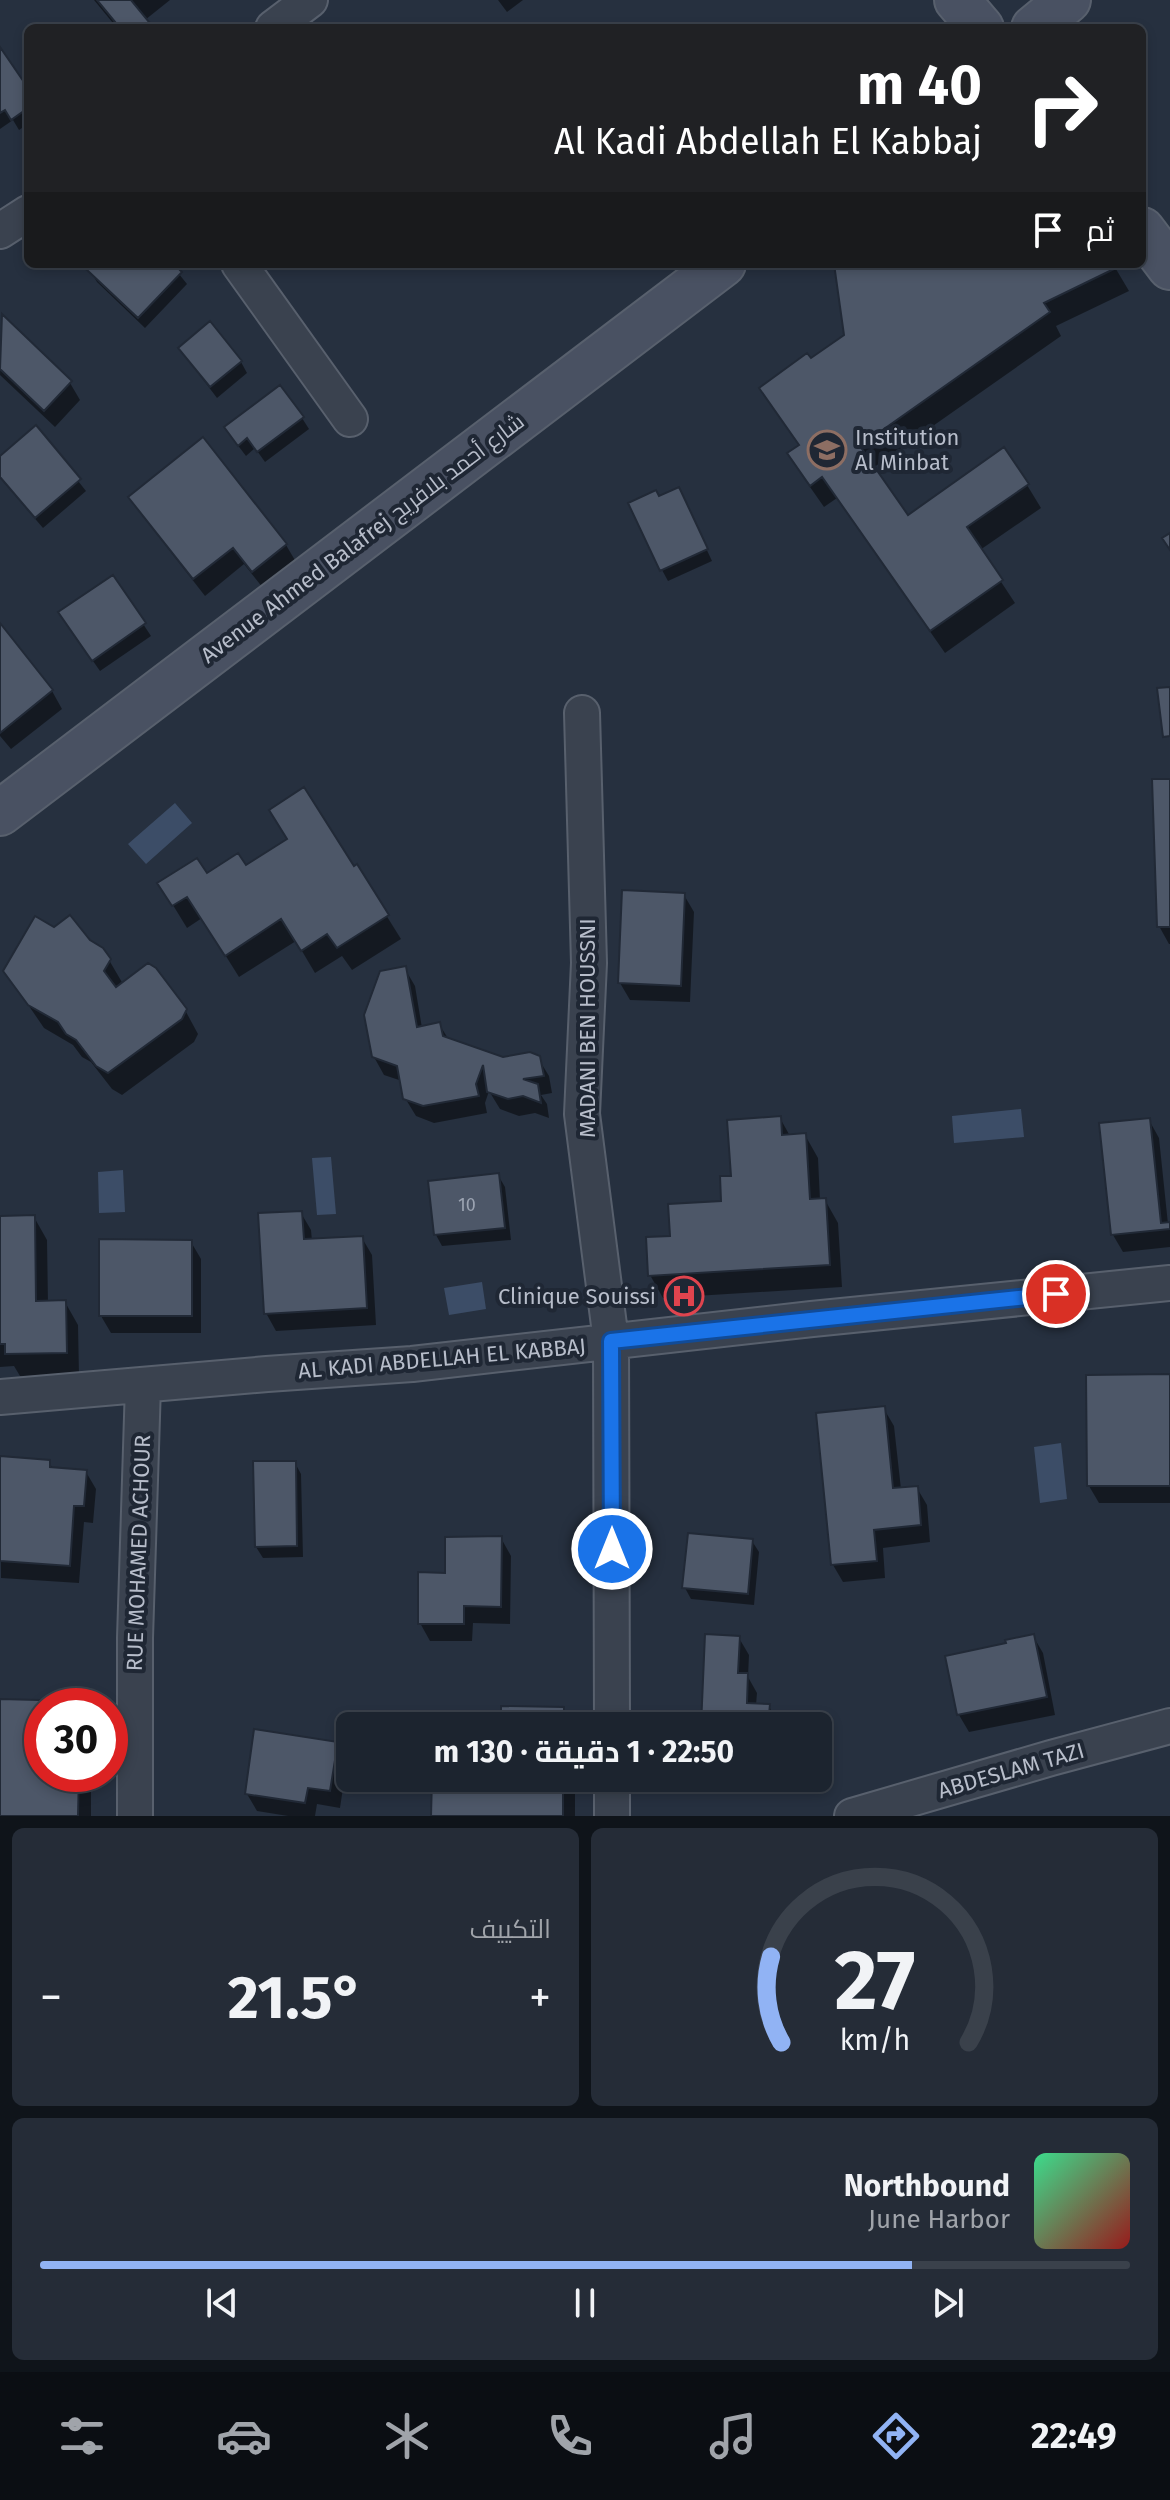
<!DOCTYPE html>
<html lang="ar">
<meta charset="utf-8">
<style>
:root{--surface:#1c242f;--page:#252c37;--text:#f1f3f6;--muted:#a0a4aa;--line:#3a414b;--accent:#91b3f4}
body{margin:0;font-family:"Fira Sans",Cairo,sans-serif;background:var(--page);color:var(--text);direction:rtl;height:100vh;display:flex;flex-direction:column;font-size:30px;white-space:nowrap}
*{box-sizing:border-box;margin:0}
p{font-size:26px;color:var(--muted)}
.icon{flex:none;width:44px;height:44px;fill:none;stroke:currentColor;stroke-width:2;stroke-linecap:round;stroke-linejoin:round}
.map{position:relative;height:1816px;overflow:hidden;direction:ltr}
.sheet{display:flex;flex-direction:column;gap:12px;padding:12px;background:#0f141a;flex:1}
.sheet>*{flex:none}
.top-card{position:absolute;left:24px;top:24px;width:1122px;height:244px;border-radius:12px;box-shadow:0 4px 12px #0003,0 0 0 2px var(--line);direction:rtl;background:#202124;color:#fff;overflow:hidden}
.speed{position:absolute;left:24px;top:1688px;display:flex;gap:16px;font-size:40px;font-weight:700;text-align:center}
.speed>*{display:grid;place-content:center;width:104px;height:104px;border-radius:50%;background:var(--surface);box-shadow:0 4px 12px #0003,0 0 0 2px var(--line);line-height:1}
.speed .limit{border:12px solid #d22;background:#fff;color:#111}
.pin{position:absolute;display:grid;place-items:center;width:68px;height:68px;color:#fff;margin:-34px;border:4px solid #fff;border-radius:50%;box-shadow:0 2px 8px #0007}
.me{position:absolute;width:88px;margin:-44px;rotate:0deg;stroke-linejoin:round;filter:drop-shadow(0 0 6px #0008)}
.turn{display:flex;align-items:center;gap:28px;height:168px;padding:0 32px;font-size:36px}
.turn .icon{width:104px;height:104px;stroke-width:2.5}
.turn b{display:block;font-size:56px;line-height:68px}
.then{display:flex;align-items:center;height:76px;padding:0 32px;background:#0003;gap:16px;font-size:30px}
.big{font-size:60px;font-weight:700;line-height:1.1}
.sheet .widget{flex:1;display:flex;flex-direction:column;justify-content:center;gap:12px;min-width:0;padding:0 28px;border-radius:12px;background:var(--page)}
.sheet .dial{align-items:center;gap:0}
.dial svg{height:208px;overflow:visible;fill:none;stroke:var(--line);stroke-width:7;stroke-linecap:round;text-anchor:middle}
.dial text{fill:var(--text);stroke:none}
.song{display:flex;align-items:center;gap:24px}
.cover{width:96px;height:96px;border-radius:12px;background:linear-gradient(135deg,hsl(150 70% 55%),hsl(0 70% 35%))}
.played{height:8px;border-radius:4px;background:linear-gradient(90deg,var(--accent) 80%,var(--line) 80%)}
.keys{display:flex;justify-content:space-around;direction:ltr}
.heat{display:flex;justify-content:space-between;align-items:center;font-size:44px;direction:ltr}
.sheet .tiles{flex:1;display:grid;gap:12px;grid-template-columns:1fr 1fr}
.widget:last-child{grid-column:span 2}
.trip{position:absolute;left:336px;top:1712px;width:496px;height:80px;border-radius:12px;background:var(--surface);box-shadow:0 4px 12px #0003,0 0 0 2px var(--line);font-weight:700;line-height:80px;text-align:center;direction:rtl}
.tabs{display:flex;height:128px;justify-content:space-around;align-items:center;background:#0b0e13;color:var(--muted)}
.tabs .icon{width:56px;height:56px}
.tabs .selected{color:var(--accent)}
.tabs b{font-size:36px;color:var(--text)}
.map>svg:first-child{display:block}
.water{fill:#3c4d67}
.shadow{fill:#0007}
.building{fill:#4d5768;stroke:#212936;stroke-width:2}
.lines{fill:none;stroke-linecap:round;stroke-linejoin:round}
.street-casing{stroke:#58606d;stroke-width:38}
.secondary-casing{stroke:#58606d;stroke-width:48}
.street{stroke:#3a424f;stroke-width:34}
.secondary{stroke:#495162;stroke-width:44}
.route-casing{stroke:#114b97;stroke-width:20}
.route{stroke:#1a73e8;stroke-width:14}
.labels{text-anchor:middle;stroke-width:8;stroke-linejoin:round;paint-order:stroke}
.number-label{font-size:18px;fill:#9ca4b2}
.poi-label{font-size:22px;fill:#b7bdca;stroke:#1f2734;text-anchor:start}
.street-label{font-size:22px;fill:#b7bdca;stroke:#1f2734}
</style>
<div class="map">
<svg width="1170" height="1816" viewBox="0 0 1170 1816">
<rect width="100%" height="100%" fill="#26303f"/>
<path class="water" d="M 175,803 L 192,823 L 146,864 L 128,844 Z
M 1021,1109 L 1024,1137 L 954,1143 L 952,1116 Z
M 331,1157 L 336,1214 L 317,1215 L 312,1158 Z
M 123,1170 L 125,1212 L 99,1213 L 98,1172 Z
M 482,1282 L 486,1309 L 449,1315 L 444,1288 Z
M 1061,1443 L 1067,1499 L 1040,1503 L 1034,1447 Z"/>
<path class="shadow" d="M 94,0 L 170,0 L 145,20 L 151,28 L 117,28 Z
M 498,0 L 523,0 L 507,12 Z
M 0,51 L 28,91 L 28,124 L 19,130 L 13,120 L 0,129 Z
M 96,264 L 171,264 L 187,284 L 145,328 L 97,282 L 90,270 Z
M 836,264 L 1113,264 L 1129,291 L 1056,326 L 1061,336 L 873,468 L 908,518 L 1027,485 L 1041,508 L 980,550 L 1015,603 L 945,653 L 837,498 L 824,507 L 803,477 L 789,454 L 800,447 L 762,388 L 810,361 L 846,336 Z
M 2,317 L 70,383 L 80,400 L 55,427 L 0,375 Z
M 180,349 L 241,362 L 247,373 L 217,398 Z
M 302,418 L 309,429 L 265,462 L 255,448 L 246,456 L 233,439 Z
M 36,428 L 86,491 L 43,528 L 0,478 L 0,458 Z
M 131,497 L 286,545 L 296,562 L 263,588 L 244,564 L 205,596 L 141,514 Z
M 659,499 L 684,501 L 712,561 L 668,581 L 662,570 Z
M 112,577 L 151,636 L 100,671 L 67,624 Z
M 0,626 L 52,691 L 62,709 L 11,749 L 0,736 Z
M 1170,781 L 1170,944 L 1169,944 L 1159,926 Z
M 289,840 L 353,869 L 356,867 L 401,939 L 352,970 L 342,956 L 315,973 L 296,941 L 239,977 L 202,918 L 187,928 L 160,884 L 245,868 Z
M 684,895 L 694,912 L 690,1002 L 630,1000 L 620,983 Z
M 54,930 L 88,942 L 109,960 L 123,984 L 185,1010 L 198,1034 L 194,1042 L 122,1095 L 112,1089 L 91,1062 L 82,1057 L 73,1045 L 44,1028 L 5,971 Z
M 405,969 L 415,986 L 422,1028 L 439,1024 L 449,1040 L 503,1059 L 538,1058 L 549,1076 L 552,1093 L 541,1095 L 547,1104 L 549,1118 L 535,1113 L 519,1116 L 500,1109 L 489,1091 L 485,1103 L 487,1113 L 434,1123 L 416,1116 L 405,1098 L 402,1081 L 384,1075 L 374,1057 Z
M 780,1118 L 790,1136 L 805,1135 L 818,1158 L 820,1200 L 825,1200 L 838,1223 L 842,1287 L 663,1298 L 650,1275 L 672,1238 L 723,1203 L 733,1178 Z
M 1149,1120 L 1159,1138 L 1168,1224 L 1170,1224 L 1170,1247 L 1123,1252 L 1113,1235 Z
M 498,1175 L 505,1187 L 511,1240 L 442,1246 L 436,1235 Z
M 301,1213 L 311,1230 L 312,1241 L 362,1238 L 372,1255 L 376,1325 L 276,1331 L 266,1313 Z
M 34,1217 L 47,1240 L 48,1303 L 65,1302 L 78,1325 L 79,1375 L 20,1376 L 14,1366 L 0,1367 L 0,1218 Z
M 191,1242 L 201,1259 L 201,1333 L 111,1333 L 101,1316 Z
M 1170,1376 L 1170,1503 L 1099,1503 L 1089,1486 Z
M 884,1409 L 894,1426 L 901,1489 L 917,1488 L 927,1505 L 930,1542 L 883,1548 L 885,1578 L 843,1582 L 833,1565 Z
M 0,1458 L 49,1462 L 53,1469 L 86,1472 L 96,1489 L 93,1523 L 84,1522 L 79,1583 L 1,1578 Z
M 295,1463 L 301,1474 L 303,1557 L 263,1558 L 256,1547 Z
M 501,1538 L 511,1556 L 510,1624 L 473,1623 L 472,1641 L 430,1641 L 420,1623 L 447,1575 Z
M 752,1541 L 759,1552 L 754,1605 L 691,1599 L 685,1588 Z
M 1033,1636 L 1043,1653 L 1055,1715 L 969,1732 L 959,1715 L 947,1657 L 1008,1645 Z
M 739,1638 L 749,1655 L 748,1677 L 757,1693 L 756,1705 L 769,1706 L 779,1726 L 703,1726 Z
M 0,1701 L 76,1703 L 78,1706 L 42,1706 L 42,1774 L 88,1774 L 87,1782 L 91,1789 L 91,1816 L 0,1816 Z
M 563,1709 L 573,1726 L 503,1726 Z
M 337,1744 L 347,1761 L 340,1808 L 317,1804 L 315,1816 L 288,1816 L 257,1811 L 247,1794 Z
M 434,1778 L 575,1778 L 575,1816 L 433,1816 Z
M 742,1778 L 789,1778 L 788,1794 L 751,1792 Z"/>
<path class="building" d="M 97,0 L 131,0 L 154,28 L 120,28 Z
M 0,47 L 28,88 L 28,108 L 11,120 L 5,110 L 0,113 Z
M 93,264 L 174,264 L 182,272 L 138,318 L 87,270 Z
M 834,264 L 1116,264 L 1118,267 L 1044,303 L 1050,312 L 860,446 L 908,515 L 1004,447 L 1029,484 L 967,527 L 1003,580 L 930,631 L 822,477 L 810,486 L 787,453 L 799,445 L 759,388 L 807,353 L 811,358 L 844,335 Z
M 2,314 L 72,381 L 44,411 L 0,369 Z
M 210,321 L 242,361 L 210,387 L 178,348 Z
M 280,385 L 304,417 L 257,452 L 247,438 L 238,446 L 224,427 Z
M 36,425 L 81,479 L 35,518 L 0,477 L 0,456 Z
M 203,437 L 287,544 L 252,572 L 233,548 L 193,579 L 128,497 Z
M 679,487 L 708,549 L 660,571 L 628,503 L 656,490 L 659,496 Z
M 1170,533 L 1170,550 L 1162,538 Z
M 113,575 L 146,623 L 92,661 L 58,612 Z
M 0,623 L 53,690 L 0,733 Z
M 1170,687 L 1170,736 L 1163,737 L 1157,688 Z
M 1152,779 L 1170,779 L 1170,927 L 1157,927 Z
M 304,787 L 354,866 L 357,864 L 389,915 L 337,948 L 327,934 L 301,951 L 281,919 L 225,956 L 187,897 L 172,906 L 157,883 L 197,858 L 207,873 L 238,853 L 246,865 L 287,839 L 269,810 Z
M 622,890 L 685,893 L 681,986 L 618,983 Z
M 70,915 L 90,940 L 103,948 L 111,959 L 104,971 L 116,987 L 148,963 L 156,968 L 187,1009 L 182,1019 L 108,1073 L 96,1066 L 76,1040 L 66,1034 L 58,1022 L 28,1005 L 3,971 L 35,916 L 54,927 Z
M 406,966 L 417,1027 L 440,1022 L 443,1036 L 503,1057 L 530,1052 L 540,1056 L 544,1076 L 523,1079 L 538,1084 L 541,1103 L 523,1096 L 508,1099 L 487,1092 L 483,1065 L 476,1084 L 479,1096 L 423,1106 L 403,1099 L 397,1066 L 372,1057 L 364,1015 L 380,971 Z
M 781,1116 L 782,1135 L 806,1133 L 810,1199 L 826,1198 L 830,1265 L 648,1276 L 646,1237 L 670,1236 L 668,1204 L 721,1201 L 720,1176 L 731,1176 L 727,1120 Z
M 1150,1118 L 1161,1223 L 1170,1222 L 1170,1229 L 1111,1235 L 1099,1123 Z
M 499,1173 L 505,1228 L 434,1235 L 428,1181 Z
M 302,1211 L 304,1239 L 363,1236 L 367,1308 L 264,1314 L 258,1213 Z
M 35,1215 L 36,1301 L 66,1300 L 67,1353 L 5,1354 L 5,1344 L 0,1344 L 0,1216 Z
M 99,1239 L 192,1240 L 192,1316 L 99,1316 Z
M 1170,1374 L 1170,1486 L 1087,1486 L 1086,1375 Z
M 885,1406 L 893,1488 L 918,1486 L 921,1525 L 874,1530 L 877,1561 L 831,1565 L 816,1413 Z
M 0,1456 L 50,1460 L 50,1467 L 87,1470 L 84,1506 L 74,1506 L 70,1566 L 0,1561 Z
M 253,1461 L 296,1461 L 297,1546 L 255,1547 Z
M 688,1533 L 753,1539 L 748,1594 L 682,1588 Z
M 502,1536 L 501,1607 L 464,1606 L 464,1624 L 418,1624 L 418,1572 L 445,1573 L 445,1537 Z
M 705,1634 L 740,1636 L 738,1673 L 748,1673 L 747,1703 L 770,1704 L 768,1726 L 701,1726 Z
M 1034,1634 L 1047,1697 L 957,1715 L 945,1656 L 1006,1643 L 1005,1640 Z
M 0,1699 L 78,1701 L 77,1706 L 42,1706 L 42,1774 L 79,1774 L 78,1816 L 0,1816 Z
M 501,1706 L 564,1707 L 564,1726 L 501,1726 Z
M 254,1729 L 338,1742 L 330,1791 L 308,1788 L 305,1803 L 245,1794 Z
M 432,1778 L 563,1778 L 563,1816 L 431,1816 Z"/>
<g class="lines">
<defs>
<path id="street" d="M 273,28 L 310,0
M 0,231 L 28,213
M 239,264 L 350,419
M 582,713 L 589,963 L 582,1114 L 611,1341 L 612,1726
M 0,1397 L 267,1374 L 412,1364 L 812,1319 L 1170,1283
M 612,1778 L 612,1816
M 135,1816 L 135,1638 L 143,1385
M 852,1816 L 1051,1758 L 1170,1726"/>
<path id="secondary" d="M 957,0 L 981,28
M 1034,28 L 1068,0
M 1142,230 L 1170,267
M 0,813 L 723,264"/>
</defs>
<use href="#street" class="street-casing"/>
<use href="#secondary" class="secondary-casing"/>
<use href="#street" class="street"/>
<use href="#secondary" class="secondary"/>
</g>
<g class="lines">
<defs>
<path id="route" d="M 612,1549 L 611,1341 L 1056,1294"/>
</defs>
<use href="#route" class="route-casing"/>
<use href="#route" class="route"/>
</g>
<defs>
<symbol id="school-ring" viewBox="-11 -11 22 22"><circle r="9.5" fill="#1f2734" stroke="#8d6e63" stroke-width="1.5"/><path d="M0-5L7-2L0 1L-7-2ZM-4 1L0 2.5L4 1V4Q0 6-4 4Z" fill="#8d6e63"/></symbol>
<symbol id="hospital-ring" viewBox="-11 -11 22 22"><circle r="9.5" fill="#1f2734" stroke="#e0444e" stroke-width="1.5"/><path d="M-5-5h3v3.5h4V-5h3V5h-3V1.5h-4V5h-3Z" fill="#e0444e"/></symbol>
</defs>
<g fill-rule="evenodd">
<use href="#school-ring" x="805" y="428" width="44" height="44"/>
<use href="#hospital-ring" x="662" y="1274" width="44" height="44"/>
</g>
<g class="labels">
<g class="number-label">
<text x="467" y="1211">10</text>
</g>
<g class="poi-label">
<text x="855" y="445">Institution<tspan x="855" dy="25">Al Minbat</tspan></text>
<text x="656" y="1304" text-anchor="end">Clinique Souissi</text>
</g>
<g class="street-label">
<text transform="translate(362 538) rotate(-37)" y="8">Avenue Ahmed Balafrej شارع أحمد بلافريج</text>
<text transform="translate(587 1028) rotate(-90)" y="8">MADANI BEN HOUSSNI</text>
<text transform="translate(442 1358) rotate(-5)" y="8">AL KADI ABDELLAH EL KABBAJ</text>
<text transform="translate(138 1553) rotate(-88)" y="8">RUE MOHAMED ACHOUR</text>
<text transform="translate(1011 1770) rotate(-16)" y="8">ABDESLAM TAZI</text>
</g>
</g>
</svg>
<div class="speed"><div class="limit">30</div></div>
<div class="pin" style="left:1056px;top:1294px;background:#d93025"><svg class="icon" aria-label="arrive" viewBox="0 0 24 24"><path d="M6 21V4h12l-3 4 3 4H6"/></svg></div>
<svg class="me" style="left:612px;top:1549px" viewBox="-20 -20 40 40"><circle r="17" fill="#1a73e8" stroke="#fff" stroke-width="3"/><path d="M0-11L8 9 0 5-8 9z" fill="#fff"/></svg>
<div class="trip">22:50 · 1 دقيقة · 130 m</div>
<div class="top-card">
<div class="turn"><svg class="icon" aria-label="right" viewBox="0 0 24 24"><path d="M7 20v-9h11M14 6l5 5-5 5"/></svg><div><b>40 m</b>Al Kadi Abdellah El Kabbaj</div></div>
<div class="then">ثم<svg class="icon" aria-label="arrive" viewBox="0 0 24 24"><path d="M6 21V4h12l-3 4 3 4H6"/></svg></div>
</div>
</div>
<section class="sheet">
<div class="tiles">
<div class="widget dial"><svg viewBox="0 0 100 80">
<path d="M14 69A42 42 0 1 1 86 69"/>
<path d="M14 69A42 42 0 0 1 10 36" stroke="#91b3f4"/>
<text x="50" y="56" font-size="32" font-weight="700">27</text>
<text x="50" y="72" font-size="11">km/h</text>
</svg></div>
<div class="widget"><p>التكييف</p>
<div class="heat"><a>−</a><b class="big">21.5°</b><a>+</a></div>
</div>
<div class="widget">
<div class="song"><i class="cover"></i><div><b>Northbound</b><p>June Harbor</p></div></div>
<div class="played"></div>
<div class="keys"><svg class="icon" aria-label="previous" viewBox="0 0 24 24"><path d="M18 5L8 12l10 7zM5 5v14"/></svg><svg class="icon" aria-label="pause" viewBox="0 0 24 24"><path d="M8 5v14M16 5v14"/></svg><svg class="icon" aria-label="next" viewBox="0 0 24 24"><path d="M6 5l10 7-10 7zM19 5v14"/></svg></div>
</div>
</div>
</section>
<nav class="tabs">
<b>22:49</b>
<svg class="icon selected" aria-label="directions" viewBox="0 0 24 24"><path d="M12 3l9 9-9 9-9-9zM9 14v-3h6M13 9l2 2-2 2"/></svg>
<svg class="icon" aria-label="music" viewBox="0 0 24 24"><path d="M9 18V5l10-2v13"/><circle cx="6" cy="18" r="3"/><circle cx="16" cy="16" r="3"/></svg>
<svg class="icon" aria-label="phone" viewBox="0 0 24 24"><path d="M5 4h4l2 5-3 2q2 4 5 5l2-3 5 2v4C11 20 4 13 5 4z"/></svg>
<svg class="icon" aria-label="climate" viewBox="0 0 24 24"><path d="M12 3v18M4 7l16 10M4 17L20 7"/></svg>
<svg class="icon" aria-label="car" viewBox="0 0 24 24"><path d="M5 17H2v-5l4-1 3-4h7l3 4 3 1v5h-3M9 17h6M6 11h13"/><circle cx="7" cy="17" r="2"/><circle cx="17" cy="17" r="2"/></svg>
<svg class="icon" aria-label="filters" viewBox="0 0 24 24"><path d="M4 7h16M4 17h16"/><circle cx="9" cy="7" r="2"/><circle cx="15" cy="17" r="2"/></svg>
</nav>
